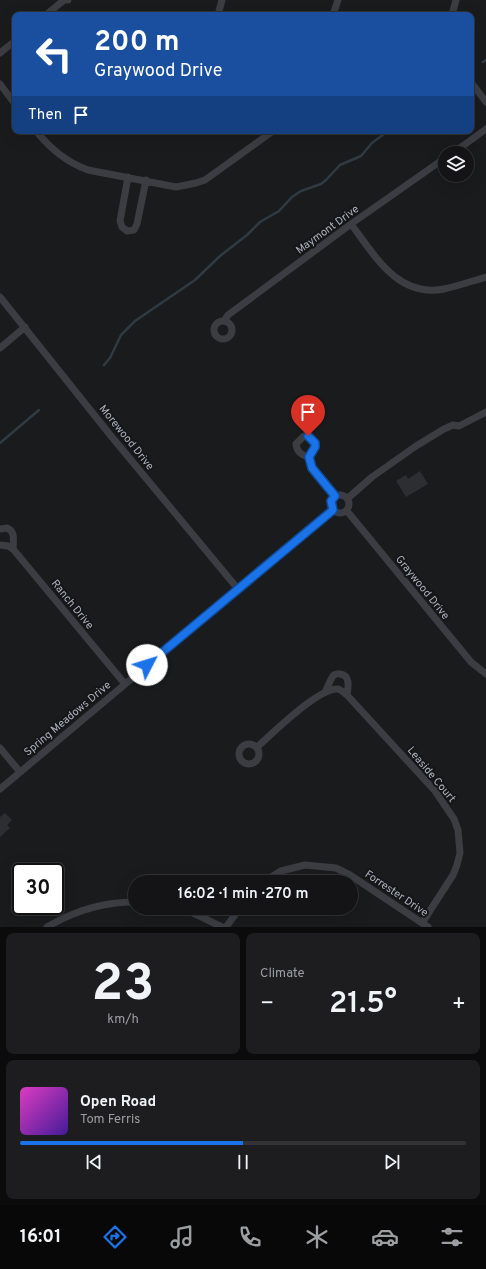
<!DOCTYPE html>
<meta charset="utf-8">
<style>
:root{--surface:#141416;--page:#1d1d1f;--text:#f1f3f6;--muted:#9d9ea1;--line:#333335;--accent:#1a73e8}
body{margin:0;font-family:Overpass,sans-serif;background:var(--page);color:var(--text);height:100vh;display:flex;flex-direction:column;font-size:15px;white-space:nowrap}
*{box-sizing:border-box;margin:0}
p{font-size:13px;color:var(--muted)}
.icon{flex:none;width:22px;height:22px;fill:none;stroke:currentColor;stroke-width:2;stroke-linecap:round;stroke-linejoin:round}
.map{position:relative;height:927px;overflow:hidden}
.panel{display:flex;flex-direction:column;gap:6px;padding:6px;background:#0b0b0c;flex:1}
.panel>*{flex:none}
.guide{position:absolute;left:12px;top:12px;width:462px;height:122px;border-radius:8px;box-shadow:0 4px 16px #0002,0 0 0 1px var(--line);background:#1a4fa0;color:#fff;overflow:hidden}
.buttons{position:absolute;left:438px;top:146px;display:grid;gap:8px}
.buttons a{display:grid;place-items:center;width:36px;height:36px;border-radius:50%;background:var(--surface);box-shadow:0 4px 16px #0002,0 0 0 1px var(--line);font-size:20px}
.speed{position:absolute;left:12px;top:863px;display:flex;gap:8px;font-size:20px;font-weight:700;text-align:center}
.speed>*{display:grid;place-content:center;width:52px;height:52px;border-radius:50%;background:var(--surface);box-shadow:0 4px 16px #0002,0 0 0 1px var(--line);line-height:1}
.speed .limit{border:2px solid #111;border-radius:6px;background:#fff;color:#111}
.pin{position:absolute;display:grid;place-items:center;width:34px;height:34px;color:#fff;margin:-41px -17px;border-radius:50% 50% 50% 0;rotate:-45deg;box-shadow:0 0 4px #0007}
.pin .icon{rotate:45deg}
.me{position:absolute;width:44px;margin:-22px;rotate:50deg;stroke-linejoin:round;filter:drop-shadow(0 0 3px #0008)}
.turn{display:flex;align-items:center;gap:14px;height:84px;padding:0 16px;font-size:18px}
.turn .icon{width:52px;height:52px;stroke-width:2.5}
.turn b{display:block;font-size:28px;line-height:34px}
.then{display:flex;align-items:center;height:38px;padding:0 16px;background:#0003;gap:8px;font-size:15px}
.big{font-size:30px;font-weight:600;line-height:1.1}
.panel .tile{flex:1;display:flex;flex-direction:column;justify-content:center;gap:6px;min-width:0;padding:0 14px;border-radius:8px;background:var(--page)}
.panel .dial{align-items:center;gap:0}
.dial b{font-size:52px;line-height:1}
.song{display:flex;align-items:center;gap:12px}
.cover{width:48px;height:48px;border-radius:6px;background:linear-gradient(135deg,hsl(310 70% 55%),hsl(260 70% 35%))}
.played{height:4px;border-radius:2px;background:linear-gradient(90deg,var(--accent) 50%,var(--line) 50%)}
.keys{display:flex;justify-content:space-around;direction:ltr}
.heat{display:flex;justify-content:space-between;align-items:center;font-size:22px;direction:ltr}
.panel .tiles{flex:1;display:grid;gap:6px;grid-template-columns:1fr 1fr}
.tile:last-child{grid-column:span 2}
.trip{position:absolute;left:128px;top:875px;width:230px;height:40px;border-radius:20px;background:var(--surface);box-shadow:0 4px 16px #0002,0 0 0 1px var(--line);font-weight:600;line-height:40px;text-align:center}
.menu{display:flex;height:64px;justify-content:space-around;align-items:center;background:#080809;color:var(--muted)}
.menu .icon{width:28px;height:28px}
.menu .on{color:var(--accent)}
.menu b{font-size:18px;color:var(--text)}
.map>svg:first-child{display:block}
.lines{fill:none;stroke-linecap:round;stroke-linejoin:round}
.stream{stroke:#2f3b43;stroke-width:2.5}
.building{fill:#2d2e31}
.street{stroke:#3b3d43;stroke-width:7}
.route-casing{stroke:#114b97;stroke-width:10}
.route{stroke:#1a73e8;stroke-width:7}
.labels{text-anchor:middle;stroke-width:4;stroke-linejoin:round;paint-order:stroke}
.street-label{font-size:11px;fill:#acb3be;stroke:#151618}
</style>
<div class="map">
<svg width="486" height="927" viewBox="0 0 486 927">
<rect width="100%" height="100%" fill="#1a1b1d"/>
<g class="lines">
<path class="stream" d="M 483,62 L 486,60
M 104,365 L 110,358 L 121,335 L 135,321 L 195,280 L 220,256 L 247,235 L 260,222 L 279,211 L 292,197 L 301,191 L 321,184 L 326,180 L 340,165 L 361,156 L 372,143 L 388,131
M 0,443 L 39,410"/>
</g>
<path class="building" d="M 420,471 L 428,484 L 406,497 L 396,481 L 406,475 L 408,479 Z
M 5,813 L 12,820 L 7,825 L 10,828 L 0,837 L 0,817 Z"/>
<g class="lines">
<path class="street" d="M 46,15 L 64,0 L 68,0
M 218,15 L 222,0
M 333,15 L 338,0
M 452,15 L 456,0
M 0,53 L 15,41
M 471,82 L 486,102
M 0,84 L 15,104
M 36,131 C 51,149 66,162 88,170 L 176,187 L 196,183 L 205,180 L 273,131
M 453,153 L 486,129
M 128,177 L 120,221 L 122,227 L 127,231 L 134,230 L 137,224 L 146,180
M 351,224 C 375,256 398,298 444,289 C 458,286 472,281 486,277
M 0,297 L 111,436 L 238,589
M214 330a9 9 0 1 1 18 0a9 9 0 1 1-18 0Z
M 224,321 L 228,315 L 351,224 L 445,158
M 0,348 L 25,327
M 309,457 L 315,447 L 315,443 L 308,436 L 304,436 L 296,444 C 297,452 301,455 309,457 L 312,468 L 335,496
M331 504a9 9 0 1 1 18 0a9 9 0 1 1-18 0Z
M 348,498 L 372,477 L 416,446 L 444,429 L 453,425 L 459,426 L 486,412
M 347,511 L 471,662 L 486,674
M 0,529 L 7,528 C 16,532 13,540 13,549
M 0,545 L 8,546 L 13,549 L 125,684
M 325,692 C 328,687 330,679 334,675 C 336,674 338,673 340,674 C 351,675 348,688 347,695
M239 754a10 10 0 1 1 20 0a10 10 0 1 1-20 0Z
M 257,747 C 272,734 317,689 337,689 C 341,689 344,693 347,695 L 435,791 L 454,819 L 458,830 L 460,853 L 457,865 L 453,875 L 422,923
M 0,748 L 20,772
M 0,789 L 333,510
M 263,882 L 281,871 L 305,865 L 336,868 L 350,875 L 428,927
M 178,908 L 191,912 L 222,927
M 47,927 C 74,911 103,902 135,902
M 226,927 L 240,908"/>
</g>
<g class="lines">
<defs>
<path id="route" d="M 147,665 L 333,510 L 331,501 L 335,496 L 312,468 L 309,457 L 315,447 L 315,443 L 308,436"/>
</defs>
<use href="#route" class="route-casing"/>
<use href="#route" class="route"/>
</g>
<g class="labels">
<g class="street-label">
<text transform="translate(327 229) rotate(-36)" y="4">Maymont Drive</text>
<text transform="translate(127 437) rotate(51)" y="4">Morewood Drive</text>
<text transform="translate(423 587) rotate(51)" y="4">Graywood Drive</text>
<text transform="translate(73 604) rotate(51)" y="4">Ranch Drive</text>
<text transform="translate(67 718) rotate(-40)" y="4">Spring Meadows Drive</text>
<text transform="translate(432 774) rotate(50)" y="4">Leaside Court</text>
<text transform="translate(397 893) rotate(34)" y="4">Forrester Drive</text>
</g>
</g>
</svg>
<div class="buttons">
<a><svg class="icon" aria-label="layers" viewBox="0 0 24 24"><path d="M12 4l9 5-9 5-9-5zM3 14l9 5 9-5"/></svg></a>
</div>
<div class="speed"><div class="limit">30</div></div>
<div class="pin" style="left:308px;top:436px;background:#d93025"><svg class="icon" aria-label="arrive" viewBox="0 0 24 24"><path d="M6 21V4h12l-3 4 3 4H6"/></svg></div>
<svg class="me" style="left:147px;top:665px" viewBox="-20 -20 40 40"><circle r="19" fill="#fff"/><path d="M0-13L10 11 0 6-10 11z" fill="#1a73e8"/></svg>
<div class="trip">16:02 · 1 min · 270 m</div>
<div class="guide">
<div class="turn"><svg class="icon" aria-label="left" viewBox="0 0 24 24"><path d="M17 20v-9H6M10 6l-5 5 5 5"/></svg><div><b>200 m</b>Graywood Drive</div></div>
<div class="then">Then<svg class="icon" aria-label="arrive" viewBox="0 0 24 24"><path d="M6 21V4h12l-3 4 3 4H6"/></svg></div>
</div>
</div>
<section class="panel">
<div class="tiles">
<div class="tile dial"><b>23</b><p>km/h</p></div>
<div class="tile"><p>Climate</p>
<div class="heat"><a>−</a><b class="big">21.5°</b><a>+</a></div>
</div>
<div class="tile">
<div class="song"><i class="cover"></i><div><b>Open Road</b><p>Tom Ferris</p></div></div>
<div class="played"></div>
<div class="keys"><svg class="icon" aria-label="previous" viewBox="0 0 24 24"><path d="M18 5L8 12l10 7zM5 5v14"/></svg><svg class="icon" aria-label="pause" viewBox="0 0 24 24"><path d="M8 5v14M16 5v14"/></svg><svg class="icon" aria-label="next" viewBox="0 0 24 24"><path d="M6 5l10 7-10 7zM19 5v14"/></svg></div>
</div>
</div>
</section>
<nav class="menu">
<b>16:01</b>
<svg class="icon on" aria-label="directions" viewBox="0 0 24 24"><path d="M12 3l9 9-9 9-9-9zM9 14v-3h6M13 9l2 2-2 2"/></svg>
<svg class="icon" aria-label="music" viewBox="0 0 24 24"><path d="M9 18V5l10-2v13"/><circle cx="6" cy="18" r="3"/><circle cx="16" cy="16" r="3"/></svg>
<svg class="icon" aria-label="phone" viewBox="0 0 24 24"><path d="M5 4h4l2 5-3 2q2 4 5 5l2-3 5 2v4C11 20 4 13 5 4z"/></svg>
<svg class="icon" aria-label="climate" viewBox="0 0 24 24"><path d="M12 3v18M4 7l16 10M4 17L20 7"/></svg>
<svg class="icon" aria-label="car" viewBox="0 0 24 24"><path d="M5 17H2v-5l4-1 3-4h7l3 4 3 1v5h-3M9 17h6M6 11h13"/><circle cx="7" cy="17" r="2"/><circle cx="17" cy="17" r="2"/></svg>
<svg class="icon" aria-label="filters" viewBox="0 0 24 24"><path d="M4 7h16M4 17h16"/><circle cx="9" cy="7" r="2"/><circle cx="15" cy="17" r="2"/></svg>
</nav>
